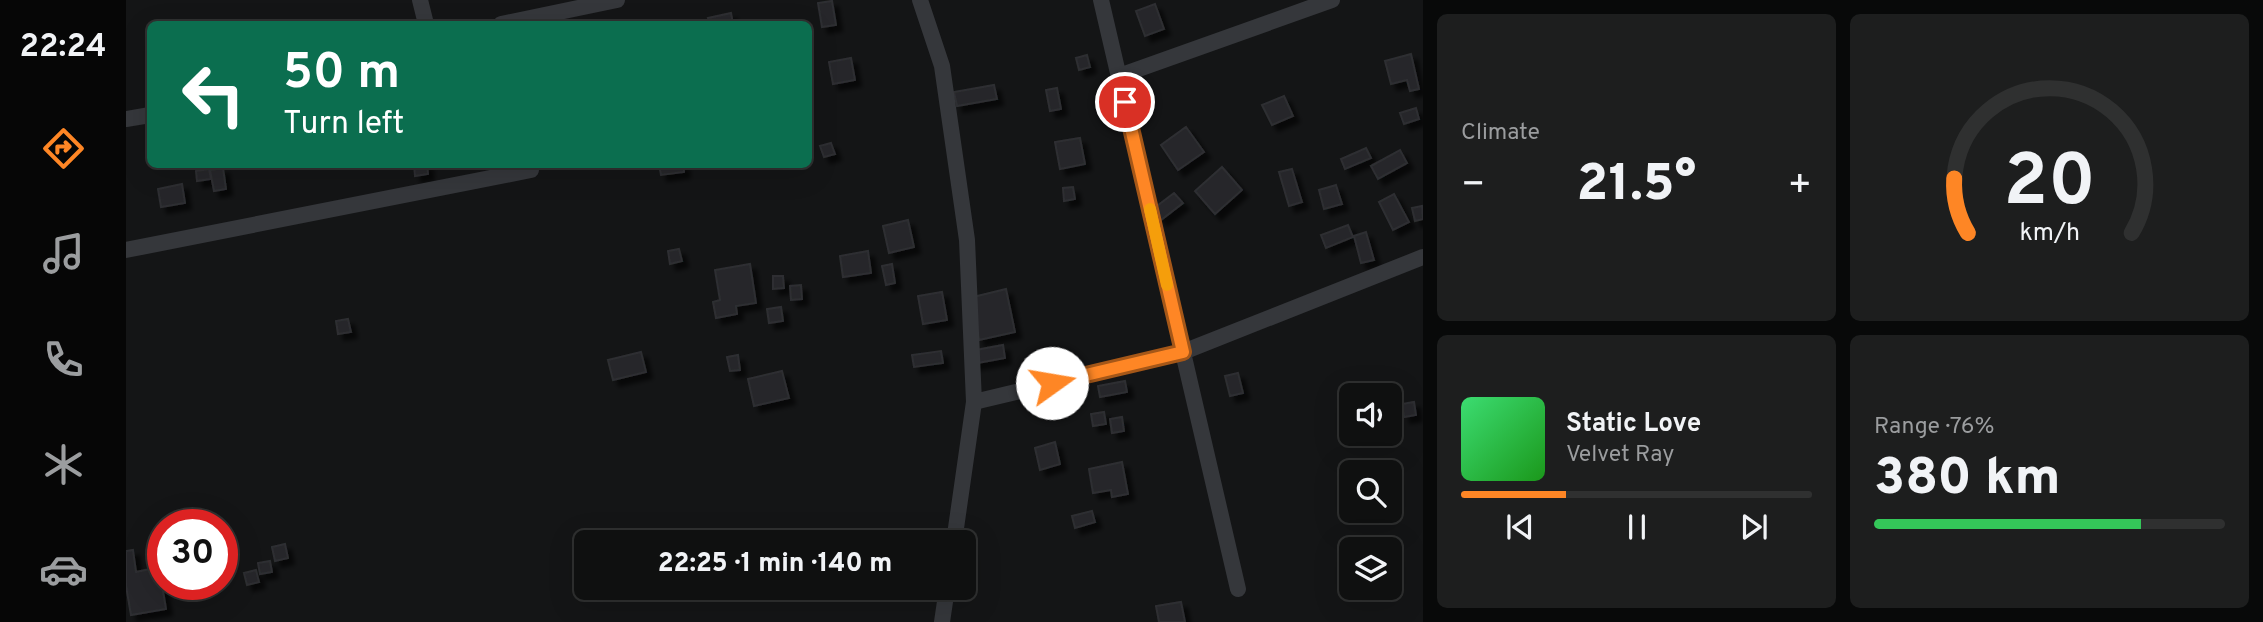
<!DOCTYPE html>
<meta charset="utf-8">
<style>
:root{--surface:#0f1010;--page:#1d1e1e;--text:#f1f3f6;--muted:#9b9d9f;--line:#2f3030;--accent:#fe8625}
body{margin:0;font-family:Overpass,sans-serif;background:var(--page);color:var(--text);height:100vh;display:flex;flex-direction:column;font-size:26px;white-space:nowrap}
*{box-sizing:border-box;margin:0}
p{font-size:23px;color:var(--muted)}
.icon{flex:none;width:38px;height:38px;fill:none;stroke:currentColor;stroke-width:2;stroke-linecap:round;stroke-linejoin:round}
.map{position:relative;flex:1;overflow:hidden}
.sheet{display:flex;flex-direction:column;gap:14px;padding:14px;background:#080909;width:840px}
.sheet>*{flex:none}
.top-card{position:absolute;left:21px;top:21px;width:665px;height:147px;border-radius:10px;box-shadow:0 7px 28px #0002,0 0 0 2px var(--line);background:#0b6e4f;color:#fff;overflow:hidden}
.tools{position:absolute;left:1213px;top:383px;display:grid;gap:14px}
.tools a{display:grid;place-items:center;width:63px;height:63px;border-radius:10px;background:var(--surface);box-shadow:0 7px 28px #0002,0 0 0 2px var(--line);font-size:35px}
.speed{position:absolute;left:21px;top:509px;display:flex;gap:14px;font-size:35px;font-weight:700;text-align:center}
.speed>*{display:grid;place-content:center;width:91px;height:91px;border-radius:50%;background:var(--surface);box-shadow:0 7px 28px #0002,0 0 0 2px var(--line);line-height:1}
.speed .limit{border:10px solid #d22;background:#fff;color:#111}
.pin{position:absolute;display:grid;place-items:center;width:60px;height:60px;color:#fff;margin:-30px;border:4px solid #fff;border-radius:50%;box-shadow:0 2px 7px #0007}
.me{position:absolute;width:77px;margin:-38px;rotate:77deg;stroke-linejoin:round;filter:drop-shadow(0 0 5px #0008)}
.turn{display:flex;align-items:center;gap:24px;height:147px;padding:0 21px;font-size:32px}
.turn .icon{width:91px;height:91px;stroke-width:2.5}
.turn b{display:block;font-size:49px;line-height:60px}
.big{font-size:52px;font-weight:800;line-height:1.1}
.sheet .widget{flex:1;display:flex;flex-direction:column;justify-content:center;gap:10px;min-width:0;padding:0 24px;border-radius:10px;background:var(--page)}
.sheet .dial{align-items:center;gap:0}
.dial svg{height:182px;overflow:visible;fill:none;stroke:var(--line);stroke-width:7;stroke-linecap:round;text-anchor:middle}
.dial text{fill:var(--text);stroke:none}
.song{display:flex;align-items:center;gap:21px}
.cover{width:84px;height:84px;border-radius:10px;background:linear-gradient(135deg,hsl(140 70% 55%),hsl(120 70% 35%))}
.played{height:7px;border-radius:4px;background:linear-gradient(90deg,var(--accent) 30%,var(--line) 30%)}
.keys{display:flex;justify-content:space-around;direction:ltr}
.heat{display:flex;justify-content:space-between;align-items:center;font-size:38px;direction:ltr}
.charge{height:10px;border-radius:5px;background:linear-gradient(90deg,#34c759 76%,var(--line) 0)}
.sheet .tiles{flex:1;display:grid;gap:14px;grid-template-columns:repeat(2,1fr)}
.trip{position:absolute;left:448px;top:530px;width:402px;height:70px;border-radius:10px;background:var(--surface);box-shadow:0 7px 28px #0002,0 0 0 2px var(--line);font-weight:800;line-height:70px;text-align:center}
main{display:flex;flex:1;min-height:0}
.dock{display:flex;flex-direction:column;width:126px;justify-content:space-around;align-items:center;background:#060606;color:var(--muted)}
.dock .icon{width:49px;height:49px}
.dock .current{color:var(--accent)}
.dock b{font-size:32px;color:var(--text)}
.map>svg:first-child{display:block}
.building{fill:#27282a;stroke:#2e2f32;stroke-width:2;filter:url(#shadow)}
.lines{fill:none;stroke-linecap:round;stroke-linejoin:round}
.minor{stroke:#35373b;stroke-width:16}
.route-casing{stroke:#a55718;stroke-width:18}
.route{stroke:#fe8625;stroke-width:12}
.slow{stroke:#f59e0b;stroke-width:12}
</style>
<main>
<nav class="dock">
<b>22:24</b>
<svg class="icon current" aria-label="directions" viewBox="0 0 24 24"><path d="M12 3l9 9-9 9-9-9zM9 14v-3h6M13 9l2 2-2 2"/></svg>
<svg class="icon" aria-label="music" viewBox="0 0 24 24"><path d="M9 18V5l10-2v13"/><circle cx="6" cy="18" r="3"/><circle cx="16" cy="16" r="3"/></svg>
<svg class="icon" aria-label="phone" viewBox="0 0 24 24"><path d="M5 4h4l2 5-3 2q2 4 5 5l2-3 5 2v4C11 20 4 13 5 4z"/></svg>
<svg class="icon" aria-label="climate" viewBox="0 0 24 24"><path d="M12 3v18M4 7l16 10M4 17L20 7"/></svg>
<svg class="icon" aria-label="car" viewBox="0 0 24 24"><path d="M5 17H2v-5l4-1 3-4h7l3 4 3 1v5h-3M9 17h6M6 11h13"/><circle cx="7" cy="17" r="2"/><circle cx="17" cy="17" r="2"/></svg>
</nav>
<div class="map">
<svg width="1297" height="622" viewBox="0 0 1297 622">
<defs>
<filter id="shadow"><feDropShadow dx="6" dy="6" stdDeviation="2" flood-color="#0009"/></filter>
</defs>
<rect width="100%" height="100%" fill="#141516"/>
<path class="building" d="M 706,1 L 710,25 L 696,27 L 692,3 Z
M 1029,4 L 1038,29 L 1019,36 L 1010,11 Z
M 605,13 L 607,24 L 584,24 L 582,18 Z
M 1285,54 L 1293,89 L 1284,91 L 1281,80 L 1265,84 L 1259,61 Z
M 961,55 L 964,67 L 953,70 L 950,58 Z
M 725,58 L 729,80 L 707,84 L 703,62 Z
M 868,85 L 871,99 L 831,106 L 828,92 Z
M 931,88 L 935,109 L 924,111 L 920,90 Z
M 1158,96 L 1167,116 L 1146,125 L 1136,105 Z
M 1290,108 L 1293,119 L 1278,124 L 1274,113 Z
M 1060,127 L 1078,152 L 1052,170 L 1035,145 Z
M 954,138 L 959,164 L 934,169 L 929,142 Z
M 705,143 L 709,154 L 698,157 L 694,146 Z
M 1240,148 L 1245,158 L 1219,169 L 1215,159 Z
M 1274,150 L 1281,163 L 1252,179 L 1245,166 Z
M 288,164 L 301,164 L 302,174 L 289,176 Z
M 533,164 L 557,164 L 558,172 L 535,175 Z
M 1096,167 L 1116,190 L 1089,214 L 1069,191 Z
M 97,168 L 100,189 L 88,191 L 84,170 Z
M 83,169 L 85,179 L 71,181 L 70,171 Z
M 1166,169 L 1176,202 L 1163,206 L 1153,172 Z
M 56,184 L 59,203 L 35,207 L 32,189 Z
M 1210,185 L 1216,204 L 1198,209 L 1193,190 Z
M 947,187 L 949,199 L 938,201 L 937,188 Z
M 1048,193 L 1057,203 L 1035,220 L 1027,209 Z
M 1268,194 L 1283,222 L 1267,230 L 1253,202 Z
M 1296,206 L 1297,219 L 1289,221 L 1286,208 Z
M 782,220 L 788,247 L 763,253 L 757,226 Z
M 1222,225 L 1227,237 L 1200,248 L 1195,235 Z
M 1240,232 L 1248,260 L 1235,263 L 1228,236 Z
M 553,249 L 556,261 L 544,264 L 542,251 Z
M 742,251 L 745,273 L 717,277 L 714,256 Z
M 624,264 L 630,303 L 610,306 L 611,314 L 590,318 L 587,302 L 594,300 L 589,270 Z
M 766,264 L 769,283 L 760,285 L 756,266 Z
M 647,276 L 657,276 L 658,288 L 647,289 Z
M 675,285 L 676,299 L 665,300 L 664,286 Z
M 880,289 L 889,332 L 853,340 L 843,298 Z
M 816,292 L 821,320 L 797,324 L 792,296 Z
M 655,307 L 657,321 L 643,323 L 641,309 Z
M 222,319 L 225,332 L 212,334 L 210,321 Z
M 877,345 L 879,358 L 846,364 L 844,351 Z
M 815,351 L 817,363 L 788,367 L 786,355 Z
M 515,352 L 520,372 L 487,380 L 482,360 Z
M 612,355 L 614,370 L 604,371 L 601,357 Z
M 910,358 L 911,367 L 929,364 L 931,376 L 902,381 L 899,359 Z
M 656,371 L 663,398 L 628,406 L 622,379 Z
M 1112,373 L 1117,393 L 1104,396 L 1099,376 Z
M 999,381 L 1001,392 L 974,397 L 972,386 Z
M 1288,402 L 1290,415 L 1278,417 L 1276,404 Z
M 978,412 L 980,424 L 967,426 L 965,414 Z
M 996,417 L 998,431 L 986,433 L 984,419 Z
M 929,442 L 934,464 L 914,470 L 909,448 Z
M 996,462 L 1002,494 L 986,497 L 985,490 L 967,493 L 963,469 Z
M 966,511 L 969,522 L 949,528 L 946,516 Z
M 159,544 L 162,558 L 149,561 L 146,547 Z
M 7,550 L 10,572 L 33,567 L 40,609 L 5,615 L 0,586 L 0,551 Z
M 144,561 L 146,572 L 134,574 L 132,563 Z
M 130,570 L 133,582 L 121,585 L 118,573 Z
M 1055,602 L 1059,622 L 1033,622 L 1030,606 Z"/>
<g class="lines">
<path class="minor" d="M 294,0 L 300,24
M 794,0 L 816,66 L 841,240 L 848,402 L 828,542
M 975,0 L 1112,589
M 375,24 L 491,0
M 993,76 L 1206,0
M 0,119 L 24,115
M 0,250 L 405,170
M 848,402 L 1057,352 L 1297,257
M 816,622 L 821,588"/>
</g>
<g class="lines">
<defs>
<path id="route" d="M 926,383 L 1057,352 L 999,102"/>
</defs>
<use href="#route" class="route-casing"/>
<use href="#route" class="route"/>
<path class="slow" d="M 1024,209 L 1041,285"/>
</g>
</svg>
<div class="tools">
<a><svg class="icon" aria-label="sound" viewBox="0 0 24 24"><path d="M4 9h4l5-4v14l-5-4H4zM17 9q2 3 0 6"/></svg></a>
<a><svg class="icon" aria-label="search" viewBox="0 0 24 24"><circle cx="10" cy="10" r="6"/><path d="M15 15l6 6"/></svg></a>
<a><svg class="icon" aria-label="layers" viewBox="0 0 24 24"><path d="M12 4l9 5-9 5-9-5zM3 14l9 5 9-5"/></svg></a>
</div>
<div class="speed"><div class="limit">30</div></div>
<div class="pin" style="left:999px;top:102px;background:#d93025"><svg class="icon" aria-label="arrive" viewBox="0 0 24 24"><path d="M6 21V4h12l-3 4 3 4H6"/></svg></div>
<svg class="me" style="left:926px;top:383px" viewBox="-20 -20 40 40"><circle r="19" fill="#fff"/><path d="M0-13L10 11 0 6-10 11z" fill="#fe8625"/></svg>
<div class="trip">22:25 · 1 min · 140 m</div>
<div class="top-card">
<div class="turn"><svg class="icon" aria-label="left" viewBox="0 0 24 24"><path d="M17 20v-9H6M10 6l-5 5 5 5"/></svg><div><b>50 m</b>Turn left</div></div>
</div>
</div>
<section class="sheet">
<div class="tiles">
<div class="widget"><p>Climate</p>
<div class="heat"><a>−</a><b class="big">21.5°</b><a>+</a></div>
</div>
<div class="widget dial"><svg viewBox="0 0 100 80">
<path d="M14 69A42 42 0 1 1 86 69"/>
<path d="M14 69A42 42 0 0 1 8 45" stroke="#fe8625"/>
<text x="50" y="56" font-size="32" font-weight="700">20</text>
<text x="50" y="72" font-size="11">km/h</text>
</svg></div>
<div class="widget">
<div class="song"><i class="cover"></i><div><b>Static Love</b><p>Velvet Ray</p></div></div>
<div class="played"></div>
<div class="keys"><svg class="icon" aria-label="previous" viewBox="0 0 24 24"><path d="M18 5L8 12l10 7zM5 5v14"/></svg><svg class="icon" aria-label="pause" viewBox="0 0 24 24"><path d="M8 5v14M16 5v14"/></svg><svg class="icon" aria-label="next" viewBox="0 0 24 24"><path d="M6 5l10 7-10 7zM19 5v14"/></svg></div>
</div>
<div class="widget"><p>Range · 76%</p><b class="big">380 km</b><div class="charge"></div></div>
</div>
</section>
</main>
